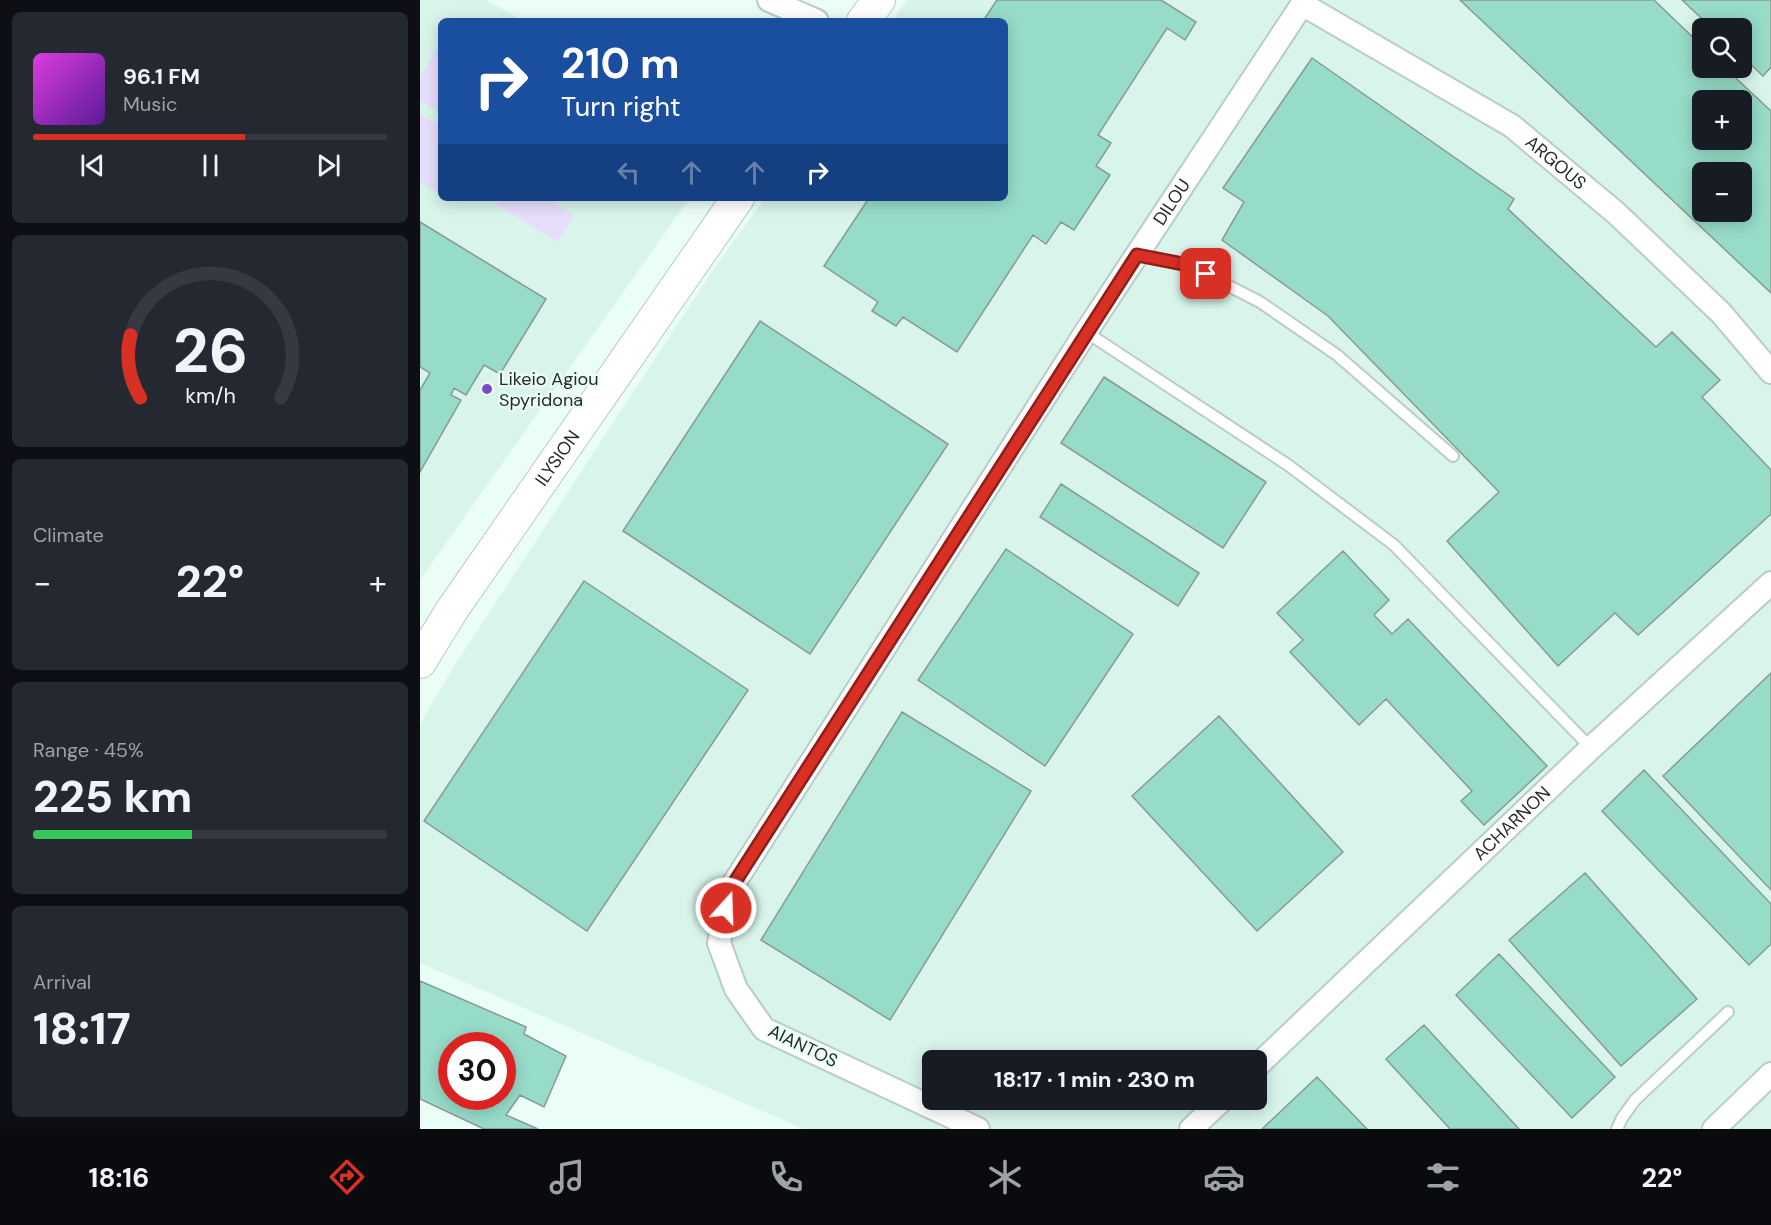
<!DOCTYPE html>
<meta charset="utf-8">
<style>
:root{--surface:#171b24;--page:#242831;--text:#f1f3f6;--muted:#9ea1a6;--line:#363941;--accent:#d93025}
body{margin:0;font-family:"DM Sans",sans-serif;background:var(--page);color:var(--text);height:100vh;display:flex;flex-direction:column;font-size:22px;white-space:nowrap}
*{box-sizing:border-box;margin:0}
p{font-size:20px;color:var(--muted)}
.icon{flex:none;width:33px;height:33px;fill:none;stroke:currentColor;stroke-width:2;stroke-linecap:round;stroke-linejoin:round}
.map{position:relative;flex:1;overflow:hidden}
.details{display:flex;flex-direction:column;gap:12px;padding:12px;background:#0d0f14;width:420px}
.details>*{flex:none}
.guide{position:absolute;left:18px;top:18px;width:570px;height:183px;border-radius:9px;box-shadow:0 3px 15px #0003;background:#1a4fa0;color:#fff;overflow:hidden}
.controls{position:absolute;left:1272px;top:18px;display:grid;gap:12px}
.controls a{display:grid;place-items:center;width:60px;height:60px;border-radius:9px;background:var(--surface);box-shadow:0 3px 15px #0003;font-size:30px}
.speed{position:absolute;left:18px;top:1032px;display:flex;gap:12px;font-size:30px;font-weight:700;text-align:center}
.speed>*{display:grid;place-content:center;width:78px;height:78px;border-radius:50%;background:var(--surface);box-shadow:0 3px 15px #0003;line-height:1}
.speed .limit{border:9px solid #d22;background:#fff;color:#111}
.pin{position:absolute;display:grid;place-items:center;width:51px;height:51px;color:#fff;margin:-26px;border-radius:12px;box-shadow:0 3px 9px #0006}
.me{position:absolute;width:66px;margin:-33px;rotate:20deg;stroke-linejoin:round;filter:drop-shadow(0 0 4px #0008)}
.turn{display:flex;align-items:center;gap:21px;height:126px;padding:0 24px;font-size:27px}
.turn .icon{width:78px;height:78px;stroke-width:2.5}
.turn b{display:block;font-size:42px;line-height:51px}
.lanes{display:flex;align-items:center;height:57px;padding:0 24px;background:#0003;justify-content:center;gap:30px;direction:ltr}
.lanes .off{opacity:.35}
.big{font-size:45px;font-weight:800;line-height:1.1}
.details .tile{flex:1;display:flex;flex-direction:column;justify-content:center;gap:9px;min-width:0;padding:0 21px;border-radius:9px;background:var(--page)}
.details .dial{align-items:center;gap:0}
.dial svg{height:156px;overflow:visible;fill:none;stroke:var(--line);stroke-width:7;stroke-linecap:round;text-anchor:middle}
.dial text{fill:var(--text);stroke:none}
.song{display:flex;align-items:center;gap:18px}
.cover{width:72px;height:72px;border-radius:9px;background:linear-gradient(135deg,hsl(300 70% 55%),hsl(270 70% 35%))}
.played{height:6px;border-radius:3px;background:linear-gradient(90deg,var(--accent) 60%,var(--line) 60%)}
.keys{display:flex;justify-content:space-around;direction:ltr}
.heat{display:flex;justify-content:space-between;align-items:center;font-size:33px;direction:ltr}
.charge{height:9px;border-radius:4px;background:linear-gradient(90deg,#34c759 45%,var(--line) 0)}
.trip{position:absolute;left:502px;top:1050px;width:345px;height:60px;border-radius:9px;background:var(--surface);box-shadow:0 3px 15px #0003;font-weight:800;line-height:60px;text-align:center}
.menu{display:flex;height:96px;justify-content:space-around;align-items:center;background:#090b0e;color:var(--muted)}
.menu .icon{width:42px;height:42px}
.menu .active{color:var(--accent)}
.menu b{font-size:27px;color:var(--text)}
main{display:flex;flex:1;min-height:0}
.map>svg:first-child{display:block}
.built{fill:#d8f4eb;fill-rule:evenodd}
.green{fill:#e6defb}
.building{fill:#97dcc9;stroke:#889a94;stroke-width:1.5;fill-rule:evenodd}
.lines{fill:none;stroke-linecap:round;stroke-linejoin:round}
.lane-casing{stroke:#baccc6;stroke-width:14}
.street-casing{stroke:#baccc6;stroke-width:26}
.secondary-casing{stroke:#baccc6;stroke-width:34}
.lane{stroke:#fff;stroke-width:10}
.street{stroke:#fff;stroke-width:22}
.secondary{stroke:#fff;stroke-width:32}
.route-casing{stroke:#8d1f18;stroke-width:15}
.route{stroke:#d93025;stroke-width:10}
.poi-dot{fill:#7a4bc4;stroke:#eafdf7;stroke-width:2}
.labels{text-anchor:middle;stroke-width:5;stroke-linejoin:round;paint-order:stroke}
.street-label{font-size:18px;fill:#242b29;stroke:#eafdf7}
.poi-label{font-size:18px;fill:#242b29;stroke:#eafdf7;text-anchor:start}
</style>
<main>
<section class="details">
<div class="tile">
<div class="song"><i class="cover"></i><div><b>96.1 FM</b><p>Music</p></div></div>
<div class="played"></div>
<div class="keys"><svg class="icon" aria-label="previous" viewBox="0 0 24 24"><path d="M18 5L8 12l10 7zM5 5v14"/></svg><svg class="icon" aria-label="pause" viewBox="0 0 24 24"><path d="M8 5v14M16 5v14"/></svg><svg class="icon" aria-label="next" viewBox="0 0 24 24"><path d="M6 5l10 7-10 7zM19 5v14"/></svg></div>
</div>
<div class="tile dial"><svg viewBox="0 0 100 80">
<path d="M14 69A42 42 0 1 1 86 69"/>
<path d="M14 69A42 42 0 0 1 9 37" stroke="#d93025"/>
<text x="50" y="56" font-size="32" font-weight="700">26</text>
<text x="50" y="72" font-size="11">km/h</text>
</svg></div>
<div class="tile"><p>Climate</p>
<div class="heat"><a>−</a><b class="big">22°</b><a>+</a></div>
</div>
<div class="tile"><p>Range · 45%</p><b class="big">225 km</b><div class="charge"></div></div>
<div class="tile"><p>Arrival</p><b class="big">18:17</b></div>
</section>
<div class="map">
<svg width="1351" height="1129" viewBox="0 0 1351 1129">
<rect width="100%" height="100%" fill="#eafdf7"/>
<path class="built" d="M 0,0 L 66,0 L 104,21 L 21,21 L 21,198 L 273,198 L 264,206 L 0,580 Z
M 487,0 L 1351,0 L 1351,1129 L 384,1129 L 0,963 L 0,724 L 33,668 L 295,267 L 345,198 L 585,198 L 585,21 L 472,21 ZM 1282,28 L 1322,28 L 1322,68 L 1282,68 ZM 1282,100 L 1322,100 L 1322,140 L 1282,140 ZM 1282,172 L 1322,172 L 1322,212 L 1282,212 ZM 513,1060 L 837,1060 L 837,1100 L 513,1100 Z"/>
<path class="green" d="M 19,44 L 21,46 L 21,113 L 0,101 L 0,78 Z
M 0,115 L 21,127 L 21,194 L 0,182 Z
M 80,198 L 127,198 L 154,215 L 137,242 L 76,204 Z"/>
<path class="building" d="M 577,0 L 741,0 L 776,22 L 765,40 L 747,28 L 678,135 L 691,143 L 676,166 L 690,175 L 654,230 L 641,222 L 626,244 L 613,235 L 537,352 L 483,317 L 476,326 L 452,311 L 458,302 L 404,266 L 449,198 L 585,198 L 585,21 L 563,21 Z
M 1040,0 L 1234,0 L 1282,46 L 1282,68 L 1305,68 L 1351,111 L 1351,293 ZM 1282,100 L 1322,100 L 1322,140 L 1282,140 ZM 1282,172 L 1322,172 L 1322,212 L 1282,212 Z
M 1262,0 L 1351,0 L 1351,67 L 1343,76 L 1322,56 L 1322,28 L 1292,28 Z
M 892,58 L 1094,199 L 1088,209 L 1236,347 L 1252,332 L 1300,380 L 1282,397 L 1351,470 L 1351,514 L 1218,635 L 1195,613 L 1138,666 L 1027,541 L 1079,492 L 908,316 L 802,240 L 824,202 L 803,188 Z
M 0,222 L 126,299 L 80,374 L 64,365 L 46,395 L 34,388 L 31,395 L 41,400 L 0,472 L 0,390 L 10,373 L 0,367 Z
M 340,321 L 528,444 L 390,654 L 203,531 Z
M 684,377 L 846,482 L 803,548 L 641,443 Z
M 641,484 L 779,573 L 758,606 L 620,517 Z
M 586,549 L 713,634 L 625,766 L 498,680 Z
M 923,551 L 969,600 L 954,615 L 972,634 L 988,619 L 1127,766 L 1064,825 L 1041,801 L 1052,791 L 966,699 L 939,725 L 870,652 L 883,640 L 857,613 Z
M 164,581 L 328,690 L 167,931 L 4,821 Z
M 1351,673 L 1351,890 L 1243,776 Z
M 482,712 L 611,791 L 470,1020 L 341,940 Z
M 799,716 L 923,852 L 837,931 L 712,796 Z
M 1224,770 L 1351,904 L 1351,944 L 1329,965 L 1182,811 Z
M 1165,873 L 1277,999 L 1201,1066 L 1089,940 Z
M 1079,954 L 1195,1077 L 1152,1118 L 1036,995 Z
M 0,981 L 106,1027 L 104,1034 L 146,1056 L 124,1107 L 100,1095 L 86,1115 L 118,1129 L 64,1129 L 0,1099 ZM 32,1046 L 82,1046 L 82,1096 L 32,1096 Z
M 1004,1025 L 1099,1129 L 1030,1129 L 966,1059 Z
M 897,1077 L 947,1129 L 842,1129 Z"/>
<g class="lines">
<defs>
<path id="lane" d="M 717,255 L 768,265 L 840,302 L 917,355 L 1033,456
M 666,332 L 868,465 L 974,545 L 1171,748
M 1197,1129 L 1202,1118 L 1215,1100 L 1308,1012"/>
<g id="street">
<path d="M 349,0 L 397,21"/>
<path id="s1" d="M 882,4 L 1092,126 L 1196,213 L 1301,313 L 1351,372"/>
<path id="s2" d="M 837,1066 L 1171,748 L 1351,583"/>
<path id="s3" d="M 558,1129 L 344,1029 L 316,989 L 299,943 L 309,891 L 666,332 L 885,0"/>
<path d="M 771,1129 L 802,1100"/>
<path d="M 1294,1129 L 1351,1074"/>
</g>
<g id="secondary">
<path d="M 443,21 L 459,0"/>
<path id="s4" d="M 0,662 L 32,610 L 318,198"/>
</g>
</defs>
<use href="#lane" class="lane-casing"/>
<use href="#street" class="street-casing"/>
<use href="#secondary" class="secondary-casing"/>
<use href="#lane" class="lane"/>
<use href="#street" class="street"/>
<use href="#secondary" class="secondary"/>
</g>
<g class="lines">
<defs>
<path id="route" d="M 306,908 L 309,891 L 717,255 L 768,265 L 786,274"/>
</defs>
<use href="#route" class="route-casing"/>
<use href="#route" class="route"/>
</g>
<circle class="poi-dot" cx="67" cy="389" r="6"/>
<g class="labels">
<g class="street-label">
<text dy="6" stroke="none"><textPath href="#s1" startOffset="300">ARGOUS</textPath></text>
<text dy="6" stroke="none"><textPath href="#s3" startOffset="1206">DILOU</textPath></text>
<text dy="6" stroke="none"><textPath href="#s4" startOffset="246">ILYSION</textPath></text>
<text dy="6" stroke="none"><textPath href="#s2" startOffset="352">ACHARNON</textPath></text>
<text transform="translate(383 1046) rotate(26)" y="6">AIANTOS</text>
</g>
<g class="poi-label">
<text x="79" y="385">Likeio Agiou<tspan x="79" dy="21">Spyridona</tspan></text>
</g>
</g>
</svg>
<div class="controls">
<a><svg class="icon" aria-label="search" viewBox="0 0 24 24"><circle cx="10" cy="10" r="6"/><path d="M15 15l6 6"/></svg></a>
<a>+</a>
<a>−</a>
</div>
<div class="speed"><div class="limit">30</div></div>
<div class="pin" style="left:786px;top:274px;background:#d93025"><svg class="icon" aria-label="arrive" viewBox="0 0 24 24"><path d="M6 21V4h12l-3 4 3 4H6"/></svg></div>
<svg class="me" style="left:306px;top:908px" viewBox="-20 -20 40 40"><circle r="17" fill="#d93025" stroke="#fff" stroke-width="3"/><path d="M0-11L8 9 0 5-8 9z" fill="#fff"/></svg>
<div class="trip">18:17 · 1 min · 230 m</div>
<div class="guide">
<div class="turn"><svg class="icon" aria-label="right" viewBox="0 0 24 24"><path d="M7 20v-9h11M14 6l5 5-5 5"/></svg><div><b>210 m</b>Turn right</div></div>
<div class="lanes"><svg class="icon off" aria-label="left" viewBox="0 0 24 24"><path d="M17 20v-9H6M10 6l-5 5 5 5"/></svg><svg class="icon off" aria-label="ahead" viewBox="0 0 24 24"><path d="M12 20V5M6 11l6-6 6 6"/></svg><svg class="icon off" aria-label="ahead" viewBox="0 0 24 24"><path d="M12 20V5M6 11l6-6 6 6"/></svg><svg class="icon" aria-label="right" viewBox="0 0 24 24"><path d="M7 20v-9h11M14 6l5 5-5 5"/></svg></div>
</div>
</div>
</main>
<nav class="menu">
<b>18:16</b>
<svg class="icon active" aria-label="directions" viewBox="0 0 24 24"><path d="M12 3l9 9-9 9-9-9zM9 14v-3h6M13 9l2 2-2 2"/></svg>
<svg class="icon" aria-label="music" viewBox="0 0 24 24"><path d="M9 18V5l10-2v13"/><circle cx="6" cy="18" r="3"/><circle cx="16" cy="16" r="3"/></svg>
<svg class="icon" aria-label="phone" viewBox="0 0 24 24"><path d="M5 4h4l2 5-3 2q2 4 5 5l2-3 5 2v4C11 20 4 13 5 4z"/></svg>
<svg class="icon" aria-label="climate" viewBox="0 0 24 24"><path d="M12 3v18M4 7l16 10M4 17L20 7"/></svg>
<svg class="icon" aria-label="car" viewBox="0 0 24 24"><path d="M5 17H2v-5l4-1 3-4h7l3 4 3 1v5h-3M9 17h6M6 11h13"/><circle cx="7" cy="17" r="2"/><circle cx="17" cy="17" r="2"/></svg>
<svg class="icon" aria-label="filters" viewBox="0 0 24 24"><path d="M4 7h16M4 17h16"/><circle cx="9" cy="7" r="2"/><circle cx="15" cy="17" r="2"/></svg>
<b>22°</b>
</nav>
